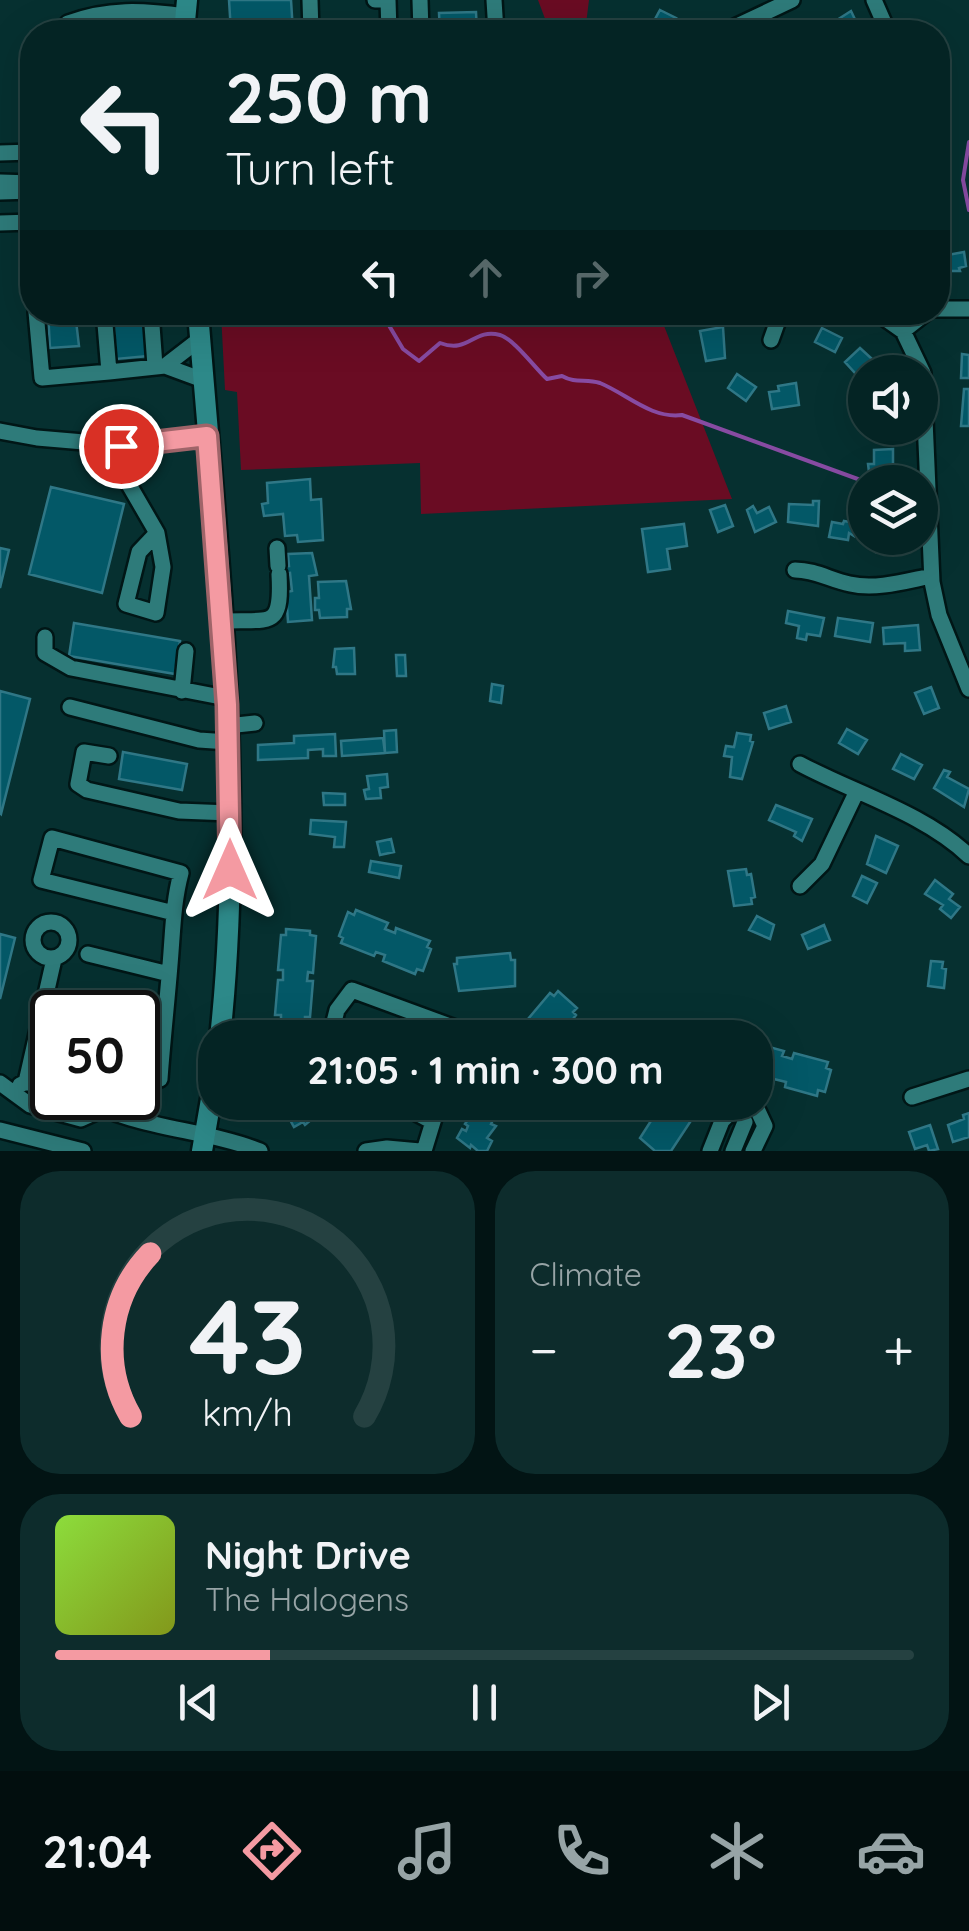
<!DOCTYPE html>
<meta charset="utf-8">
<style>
:root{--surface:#042424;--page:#0d2c2c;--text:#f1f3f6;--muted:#97a4a6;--line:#254141;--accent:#f49aa2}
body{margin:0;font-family:Quicksand,sans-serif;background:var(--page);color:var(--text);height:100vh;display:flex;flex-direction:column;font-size:38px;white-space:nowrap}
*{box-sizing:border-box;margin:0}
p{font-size:32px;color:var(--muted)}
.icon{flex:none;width:55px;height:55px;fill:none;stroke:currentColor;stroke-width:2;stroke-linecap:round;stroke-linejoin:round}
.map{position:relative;height:1151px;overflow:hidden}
.sheet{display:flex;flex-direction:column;gap:20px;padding:20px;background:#021414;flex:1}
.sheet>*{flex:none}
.guide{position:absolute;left:20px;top:20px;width:930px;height:305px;border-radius:40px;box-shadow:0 10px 40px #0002,0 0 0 2px var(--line);background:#042424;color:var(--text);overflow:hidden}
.controls{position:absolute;left:848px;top:355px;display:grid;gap:20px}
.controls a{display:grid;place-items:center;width:90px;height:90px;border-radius:50%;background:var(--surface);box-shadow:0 10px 40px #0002,0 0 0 2px var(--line);font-size:50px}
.speed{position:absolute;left:30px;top:990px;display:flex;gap:20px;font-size:50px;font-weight:700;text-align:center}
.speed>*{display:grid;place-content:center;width:130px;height:130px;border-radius:50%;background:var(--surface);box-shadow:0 10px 40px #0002,0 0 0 2px var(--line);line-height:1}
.speed .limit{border:5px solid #111;border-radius:15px;background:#fff;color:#111}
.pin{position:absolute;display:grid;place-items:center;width:85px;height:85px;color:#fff;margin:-42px;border:5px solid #fff;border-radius:50%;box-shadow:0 2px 10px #0007}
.me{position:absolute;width:110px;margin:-55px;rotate:0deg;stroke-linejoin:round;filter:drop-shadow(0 0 8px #0008)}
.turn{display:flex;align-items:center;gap:35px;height:210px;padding:0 40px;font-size:45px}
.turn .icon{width:130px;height:130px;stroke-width:2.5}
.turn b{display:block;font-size:70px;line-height:85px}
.lanes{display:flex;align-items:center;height:95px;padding:0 40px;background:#0003;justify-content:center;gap:50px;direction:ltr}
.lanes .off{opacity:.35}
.big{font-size:75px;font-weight:800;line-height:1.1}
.sheet .widget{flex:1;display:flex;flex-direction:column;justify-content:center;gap:15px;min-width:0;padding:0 35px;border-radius:40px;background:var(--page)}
.sheet .dial{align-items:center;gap:0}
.dial svg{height:260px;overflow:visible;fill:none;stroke:var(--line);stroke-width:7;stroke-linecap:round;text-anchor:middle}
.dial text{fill:var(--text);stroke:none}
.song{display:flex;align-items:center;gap:30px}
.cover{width:120px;height:120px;border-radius:15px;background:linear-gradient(135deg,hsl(90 70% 55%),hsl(70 70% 35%))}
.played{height:10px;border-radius:5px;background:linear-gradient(90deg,var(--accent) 25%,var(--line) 25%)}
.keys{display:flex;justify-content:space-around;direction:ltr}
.heat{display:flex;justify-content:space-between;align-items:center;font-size:55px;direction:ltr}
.sheet .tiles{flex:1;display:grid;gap:20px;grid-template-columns:1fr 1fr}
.widget:last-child{grid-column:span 2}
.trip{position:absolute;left:198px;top:1020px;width:575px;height:100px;border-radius:40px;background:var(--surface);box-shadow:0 10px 40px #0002,0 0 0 2px var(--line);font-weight:800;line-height:100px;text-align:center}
.tabs{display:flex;height:160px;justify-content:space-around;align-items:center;background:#020e0e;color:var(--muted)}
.tabs .icon{width:70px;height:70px}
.tabs .on{color:var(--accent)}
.tabs b{font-size:45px;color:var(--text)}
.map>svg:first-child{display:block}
.green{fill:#6a0c23}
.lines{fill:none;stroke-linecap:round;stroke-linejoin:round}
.stream{stroke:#874ba2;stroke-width:4}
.building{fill:#035867;stroke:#2f7786;stroke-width:2.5}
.minor-casing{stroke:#011616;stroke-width:20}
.major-casing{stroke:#011616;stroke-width:25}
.minor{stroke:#2e7b7a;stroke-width:15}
.major{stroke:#2d8989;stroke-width:20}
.route-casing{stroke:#9f6469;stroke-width:25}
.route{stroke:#f49aa2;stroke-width:18}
</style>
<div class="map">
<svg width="969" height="1151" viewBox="0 0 969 1151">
<rect width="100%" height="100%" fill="#063030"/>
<path class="green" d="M 538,0 L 589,0 L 585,32 L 550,32 Z
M 221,313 L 659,313 L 732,499 L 421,514 L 420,463 L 241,470 L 237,392 L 225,390 Z"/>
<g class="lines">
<path class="stream" d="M 969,142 L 963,180 L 969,210
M 381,312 L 403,349 L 419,361 L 440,343 C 469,354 473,328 500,335 C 514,339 535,368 547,379 L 562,376 C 576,384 586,378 600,383 C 627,394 651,419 682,415 L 866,482"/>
</g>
<path class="building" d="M 229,0 L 291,0 L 293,32 L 231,32 Z
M 660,10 L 676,18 L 667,32 L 648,32 Z
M 851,11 L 861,32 L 828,32 L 826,27 Z
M 476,12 L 477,32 L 440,32 L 439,13 Z
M 938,46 L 946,46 L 944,78 L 938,78 Z
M 964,252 L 966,266 L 959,268 L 960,271 L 945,271 L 942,256 Z
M 48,312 L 75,312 L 79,346 L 50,348 Z
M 113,312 L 145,312 L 148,356 L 116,359 Z
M 723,327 L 725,358 L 706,361 L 700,331 Z
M 822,328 L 842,338 L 835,352 L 815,342 Z
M 860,348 L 883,369 L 878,372 L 865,372 L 865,384 L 845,362 Z
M 962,354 L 969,355 L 969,378 L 961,378 Z
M 737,374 L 756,387 L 746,401 L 728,388 Z
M 796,383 L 799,405 L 772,409 L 769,392 L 779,391 L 778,386 Z
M 964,389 L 969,389 L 969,426 L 961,426 Z
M 871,428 L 889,428 L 889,437 L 871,437 Z
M 893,449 L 893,472 L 869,472 L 868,464 L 874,464 L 874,450 Z
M 310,479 L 311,500 L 321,499 L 323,540 L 298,542 L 297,535 L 285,536 L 283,514 L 264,516 L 262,504 L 268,503 L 267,483 Z
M 51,487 L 124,504 L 102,593 L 29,574 Z
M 813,501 L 819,501 L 818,526 L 788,522 L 789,504 L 813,505 Z
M 725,505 L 733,526 L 718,532 L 710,510 Z
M 753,506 L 757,513 L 769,507 L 776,522 L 755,532 L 747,510 Z
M 844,521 L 856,523 L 854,536 L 849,533 L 848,540 L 829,537 L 832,522 L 843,524 Z
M 684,524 L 687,546 L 667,549 L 670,569 L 648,572 L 642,529 Z
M 873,538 L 904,538 L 905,545 L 876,552 Z
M 0,548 L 9,550 L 0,588 Z
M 312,553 L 317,575 L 309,576 L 312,620 L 288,622 L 286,592 L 292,591 L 290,573 L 274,575 L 274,567 L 289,566 L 288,554 Z
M 346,581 L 351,609 L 347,609 L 347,617 L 320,618 L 319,610 L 315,610 L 315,598 L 319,598 L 318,582 Z
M 788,611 L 824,618 L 820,636 L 807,634 L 806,640 L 797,638 L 799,626 L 786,623 Z
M 838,618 L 873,623 L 870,642 L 835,636 Z
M 74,623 L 180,641 L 175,674 L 69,656 Z
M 918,625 L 920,650 L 905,651 L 905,643 L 884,644 L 883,628 Z
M 354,648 L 355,674 L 337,674 L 336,667 L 333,667 L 335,649 Z
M 396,655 L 405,655 L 406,676 L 397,676 Z
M 492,684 L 503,686 L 501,703 L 490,701 Z
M 931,687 L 939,708 L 924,714 L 915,693 Z
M 0,691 L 30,699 L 1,814 L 0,813 Z
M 786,706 L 791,722 L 769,729 L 764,713 Z
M 847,729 L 867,740 L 858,754 L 839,743 Z
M 396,730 L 397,752 L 385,753 L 384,731 Z
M 737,733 L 751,735 L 750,741 L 753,742 L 742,779 L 730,777 L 732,757 L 724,756 L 726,746 L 734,747 Z
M 335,734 L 336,756 L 323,756 L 323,749 L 308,750 L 308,758 L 258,760 L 258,745 L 294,743 L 294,736 Z
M 383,738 L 385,753 L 342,756 L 341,741 Z
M 123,752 L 187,764 L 182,790 L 119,779 Z
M 901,754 L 922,765 L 914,779 L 893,769 Z
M 944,770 L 950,772 L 947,777 L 969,789 L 964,807 L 934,788 Z
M 387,774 L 388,787 L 380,788 L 381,798 L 366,799 L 364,790 L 369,789 L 367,776 Z
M 323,793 L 345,794 L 345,805 L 324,805 Z
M 776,805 L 812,819 L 802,841 L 794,836 L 796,832 L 769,820 Z
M 311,820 L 346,822 L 344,847 L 334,847 L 335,837 L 310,834 Z
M 876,836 L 898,846 L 886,873 L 867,864 Z
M 391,839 L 394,852 L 380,855 L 377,842 Z
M 371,861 L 401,866 L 399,878 L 369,872 Z
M 746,869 L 747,875 L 751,874 L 755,897 L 751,898 L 752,904 L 734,906 L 728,871 Z
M 862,876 L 877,883 L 867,903 L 853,896 Z
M 935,880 L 953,894 L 949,899 L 960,907 L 951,918 L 940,909 L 943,905 L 925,894 Z
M 356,910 L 388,923 L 385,929 L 395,933 L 396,928 L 430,941 L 427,947 L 431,949 L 423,971 L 417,969 L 415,974 L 383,961 L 385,955 L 376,952 L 374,956 L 341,943 L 343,938 L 339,936 L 348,912 L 354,915 Z
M 757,916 L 774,925 L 770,939 L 749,930 Z
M 824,925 L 830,940 L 808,949 L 802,935 Z
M 286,929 L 310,931 L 310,935 L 316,936 L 313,973 L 308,972 L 307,981 L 313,981 L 310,1017 L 305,1017 L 305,1022 L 281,1021 L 281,1015 L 275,1015 L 278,980 L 283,980 L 283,970 L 278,970 L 281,935 L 286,935 Z
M 0,934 L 15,938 L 0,999 Z
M 510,953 L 511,960 L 515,960 L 515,986 L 459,991 L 454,964 L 457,964 L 457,958 Z
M 931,961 L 943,962 L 942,968 L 946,969 L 944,988 L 928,986 Z
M 558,991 L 577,1008 L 573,1012 L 576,1015 L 559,1038 L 514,1038 L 533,1022 L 528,1019 L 550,993 L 554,996 Z
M 755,1043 L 784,1051 L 782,1056 L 792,1059 L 794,1053 L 828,1062 L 826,1068 L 831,1070 L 825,1092 L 818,1090 L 817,1096 L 785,1087 L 786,1082 L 774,1079 L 773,1085 L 755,1080 Z
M 280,1102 L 319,1102 L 323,1110 L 305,1125 L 303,1122 L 294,1127 Z
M 475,1102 L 508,1102 L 505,1109 L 500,1107 L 498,1120 L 494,1118 L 491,1124 L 496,1126 L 487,1138 L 492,1141 L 487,1151 L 478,1151 L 471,1145 L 470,1148 L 457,1138 L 462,1129 L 466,1131 L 468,1126 L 465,1124 L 474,1111 L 471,1109 Z
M 663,1102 L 692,1102 L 698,1110 L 671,1151 L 655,1151 L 640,1138 Z
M 969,1113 L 969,1137 L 953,1142 L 948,1125 L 964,1119 L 963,1115 Z
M 930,1125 L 938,1149 L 929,1151 L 927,1145 L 915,1149 L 909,1132 Z"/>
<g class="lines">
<defs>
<path id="minor" d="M 310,0 L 311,32
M 375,0 L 388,0 L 389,32
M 420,0 L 421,32
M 494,0 L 496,32
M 874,0 L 888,32
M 69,32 L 68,23 C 108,8 143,10 185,16
M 724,32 L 792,0
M 0,153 L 32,152
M 0,182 L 32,183
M 0,192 L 32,191
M 28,222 L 32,269
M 0,223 L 32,222
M 938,309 L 969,309
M 36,312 L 42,378 L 109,372
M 104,312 L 109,372 L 165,366 L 203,380
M 151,312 L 155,366
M 876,312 L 903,331 L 923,373 L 932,582 L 939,615 L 969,689
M 903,331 L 927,312
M 771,340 L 781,312
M 165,366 L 200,339
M 0,431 L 37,438 L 131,446 L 207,436
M 121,445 L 128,483 L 157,533 L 163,567 L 156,613 L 126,604 L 139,552 L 157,533
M 277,548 L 278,566
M 795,570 C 816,570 830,580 850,584 C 876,590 906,581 931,576
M 223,621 C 271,619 282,630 279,574
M 45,637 L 45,653 L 71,668 L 226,698
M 182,691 L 186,651
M 70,707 L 199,740 L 228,742
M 227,726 L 255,723
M 109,756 L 84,752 L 78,784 L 87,790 L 179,811 L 230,813
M 800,764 C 854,793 924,813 969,856
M 800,886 L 822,864 L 856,793
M33 940a18 18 0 1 1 36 0a18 18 0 1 1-36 0Z
M 88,954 L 169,974
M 46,997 L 102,1012
M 138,1022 L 164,1030
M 330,1038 L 337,1010 L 352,990 L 469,1033 L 467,1038
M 138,1073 L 160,1079 C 163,1036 168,994 171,952 C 173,925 174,899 181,873 L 52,838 L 41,880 L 174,913
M 26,1082 L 54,959
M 0,1083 L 30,1105 L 81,1119 L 101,1110
M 20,1085 L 26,1082 L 52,1089
M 912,1097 L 969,1079
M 85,1098 C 129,1128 207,1129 260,1151
M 396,1102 L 431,1121
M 0,1130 L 83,1151
M 366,1151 L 387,1148 L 420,1151
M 424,1151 L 439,1102
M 710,1151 L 722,1121 L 739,1104 L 758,1111 L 765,1126 L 753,1151
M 733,1151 L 745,1122"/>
<path id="major" d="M 184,32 L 187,0
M 198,312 C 217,553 246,797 220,1038
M 202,1151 L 215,1076"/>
</defs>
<use href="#minor" class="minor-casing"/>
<use href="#major" class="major-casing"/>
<use href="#minor" class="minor"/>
<use href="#major" class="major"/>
</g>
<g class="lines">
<defs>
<path id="route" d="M 121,446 L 207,436 L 227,705 L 230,870"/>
</defs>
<use href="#route" class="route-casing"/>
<use href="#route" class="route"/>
</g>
</svg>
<div class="controls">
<a><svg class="icon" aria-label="sound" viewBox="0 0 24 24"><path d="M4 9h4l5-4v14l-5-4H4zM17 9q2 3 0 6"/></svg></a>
<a><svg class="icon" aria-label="layers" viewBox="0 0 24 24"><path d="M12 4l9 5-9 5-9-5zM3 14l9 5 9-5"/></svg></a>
</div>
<div class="speed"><div class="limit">50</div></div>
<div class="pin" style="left:121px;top:446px;background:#d93025"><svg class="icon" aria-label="arrive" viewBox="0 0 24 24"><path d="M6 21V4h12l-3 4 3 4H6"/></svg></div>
<svg class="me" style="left:230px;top:870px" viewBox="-20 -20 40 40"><path d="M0-17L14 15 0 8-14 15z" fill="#f49aa2" stroke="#fff" stroke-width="4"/></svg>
<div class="trip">21:05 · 1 min · 300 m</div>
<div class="guide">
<div class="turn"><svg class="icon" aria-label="left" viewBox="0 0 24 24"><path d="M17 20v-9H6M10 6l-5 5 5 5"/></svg><div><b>250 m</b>Turn left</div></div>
<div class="lanes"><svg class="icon" aria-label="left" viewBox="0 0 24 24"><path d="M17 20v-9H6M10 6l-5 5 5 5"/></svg><svg class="icon off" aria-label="ahead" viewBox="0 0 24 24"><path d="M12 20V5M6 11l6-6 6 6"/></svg><svg class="icon off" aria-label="right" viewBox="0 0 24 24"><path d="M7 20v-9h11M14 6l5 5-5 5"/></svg></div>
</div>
</div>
<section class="sheet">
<div class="tiles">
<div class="widget dial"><svg viewBox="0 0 100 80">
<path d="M14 69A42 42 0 1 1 86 69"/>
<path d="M14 69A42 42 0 0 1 20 19" stroke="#f49aa2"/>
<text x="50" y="56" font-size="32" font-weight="700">43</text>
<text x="50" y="72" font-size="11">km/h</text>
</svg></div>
<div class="widget"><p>Climate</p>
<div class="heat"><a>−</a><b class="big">23°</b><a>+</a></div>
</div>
<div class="widget">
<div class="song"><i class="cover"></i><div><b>Night Drive</b><p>The Halogens</p></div></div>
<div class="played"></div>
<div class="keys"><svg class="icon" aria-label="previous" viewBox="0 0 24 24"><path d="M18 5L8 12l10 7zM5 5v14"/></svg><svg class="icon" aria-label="pause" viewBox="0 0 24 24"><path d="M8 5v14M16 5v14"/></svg><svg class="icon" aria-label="next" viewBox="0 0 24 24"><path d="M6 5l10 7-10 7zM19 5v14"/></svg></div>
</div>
</div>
</section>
<nav class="tabs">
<b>21:04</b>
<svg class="icon on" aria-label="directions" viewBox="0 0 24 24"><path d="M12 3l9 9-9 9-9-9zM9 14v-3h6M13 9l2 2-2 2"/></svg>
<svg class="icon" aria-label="music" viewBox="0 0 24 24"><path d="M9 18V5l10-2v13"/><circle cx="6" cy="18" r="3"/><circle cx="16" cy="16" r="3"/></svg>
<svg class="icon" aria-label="phone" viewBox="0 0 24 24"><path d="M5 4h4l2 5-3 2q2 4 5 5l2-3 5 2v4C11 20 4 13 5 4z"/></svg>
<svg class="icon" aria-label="climate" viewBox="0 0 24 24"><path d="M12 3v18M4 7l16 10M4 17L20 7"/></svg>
<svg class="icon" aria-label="car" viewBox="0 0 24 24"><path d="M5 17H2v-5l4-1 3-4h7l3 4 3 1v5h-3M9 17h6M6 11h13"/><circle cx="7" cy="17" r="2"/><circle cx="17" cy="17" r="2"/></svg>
</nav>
